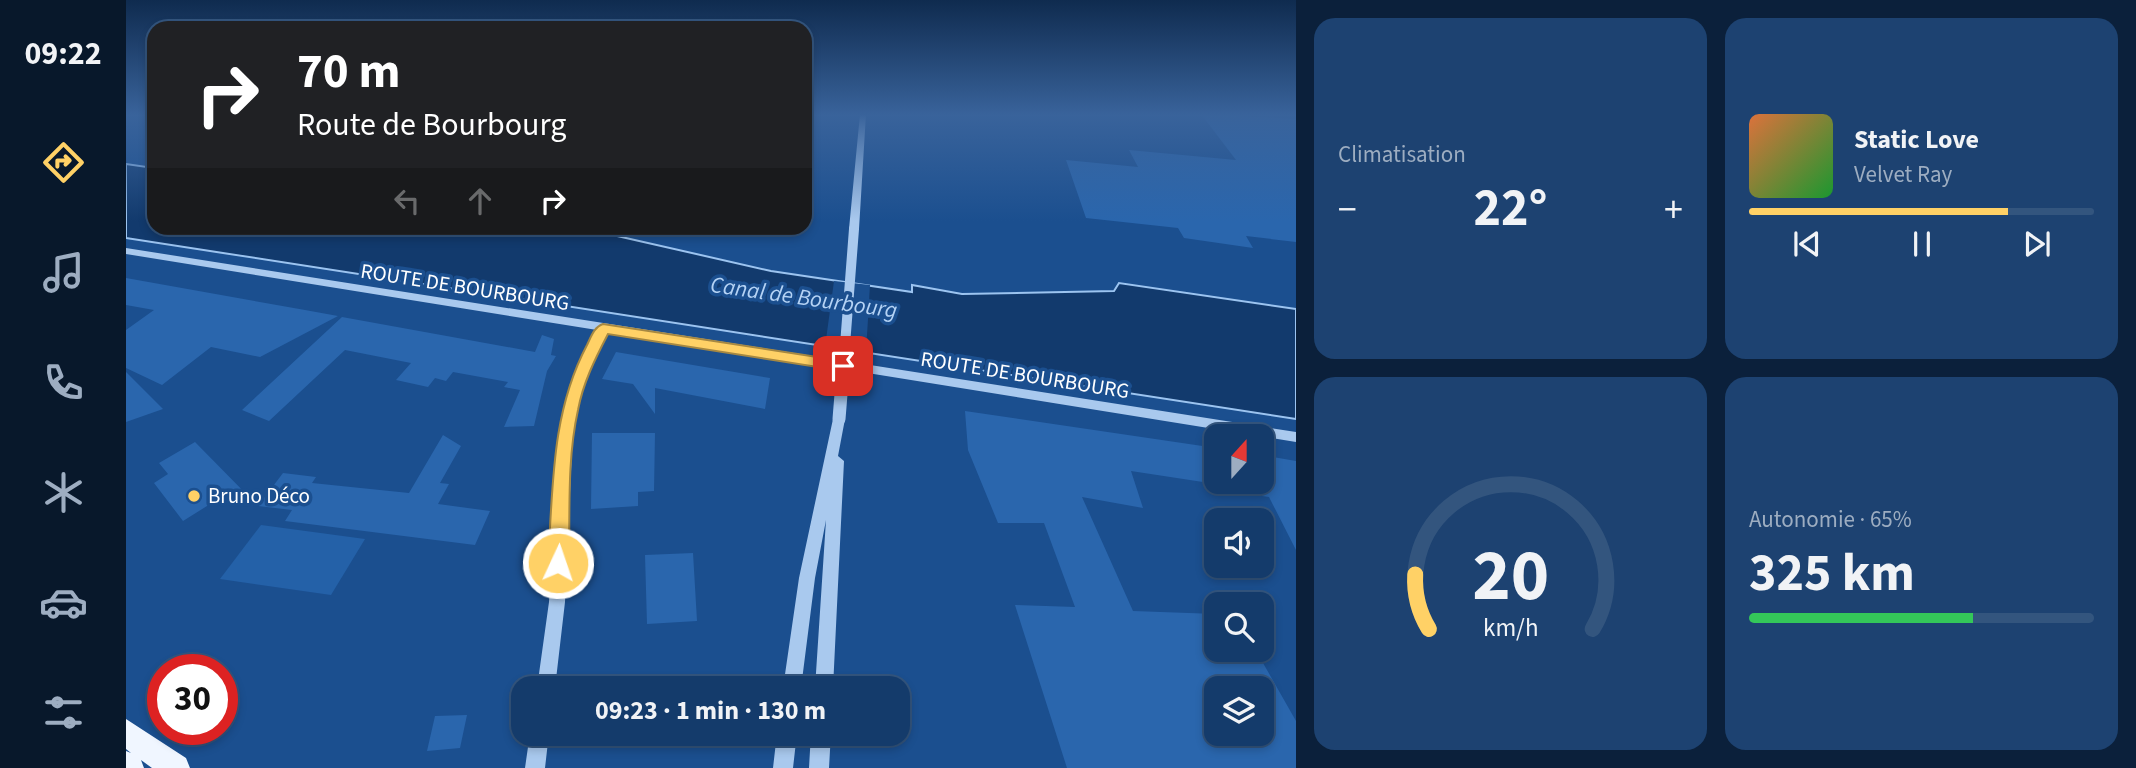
<!DOCTYPE html>
<html lang="fr">
<meta charset="utf-8">
<style>
:root{--surface:#143b6b;--page:#1d4271;--text:#f1f3f6;--muted:#9dadc1;--line:#33557e;--accent:#ffd166}
body{margin:0;font-family:"Source Sans 3",sans-serif;background:var(--page);color:var(--text);height:100vh;display:flex;flex-direction:column;font-size:26px;white-space:nowrap}
*{box-sizing:border-box;margin:0}
p{font-size:23px;color:var(--muted)}
.icon{flex:none;width:38px;height:38px;fill:none;stroke:currentColor;stroke-width:2;stroke-linecap:round;stroke-linejoin:round}
.map{position:relative;flex:1;overflow:hidden}
.panel{display:flex;flex-direction:column;gap:18px;padding:18px;background:#0b203b;width:840px}
.panel>*{flex:none}
.top-card{position:absolute;left:21px;top:21px;width:665px;height:214px;border-radius:21px;box-shadow:0 4px 10px #0003,0 0 0 2px var(--line);background:#202124;color:#fff;overflow:hidden}
.needle{width:46px;rotate:21deg}
.buttons{position:absolute;left:1078px;top:424px;display:grid;gap:14px}
.buttons a{display:grid;place-items:center;width:70px;height:70px;border-radius:14px;background:var(--surface);box-shadow:0 4px 10px #0003,0 0 0 2px var(--line);font-size:35px}
.speed{position:absolute;left:21px;top:654px;display:flex;gap:14px;font-size:35px;font-weight:700;text-align:center}
.speed>*{display:grid;place-content:center;width:91px;height:91px;border-radius:50%;background:var(--surface);box-shadow:0 4px 10px #0003,0 0 0 2px var(--line);line-height:1}
.speed .limit{border:10px solid #d22;background:#fff;color:#111}
.pin{position:absolute;display:grid;place-items:center;width:60px;height:60px;color:#fff;margin:-30px;border-radius:14px;box-shadow:0 4px 10px #0006}
.me{position:absolute;width:77px;margin:-38px;rotate:3deg;stroke-linejoin:round;filter:drop-shadow(0 0 5px #0008)}
.turn{display:flex;align-items:center;gap:24px;height:147px;padding:0 35px;font-size:32px}
.turn .icon{width:91px;height:91px;stroke-width:2.5}
.turn b{display:block;font-size:49px;line-height:60px}
.lanes{display:flex;align-items:center;height:66px;padding:0 35px;background:#0003;justify-content:center;gap:35px;direction:ltr}
.lanes .off{opacity:.35}
.big{font-size:52px;font-weight:700;line-height:1.1}
.panel .widget{flex:1;display:flex;flex-direction:column;justify-content:center;gap:10px;min-width:0;padding:0 24px;border-radius:21px;background:var(--page)}
.panel .dial{align-items:center;gap:0}
.dial svg{height:182px;overflow:visible;fill:none;stroke:var(--line);stroke-width:7;stroke-linecap:round;text-anchor:middle}
.dial text{fill:var(--text);stroke:none}
.song{display:flex;align-items:center;gap:21px}
.cover{width:84px;height:84px;border-radius:10px;background:linear-gradient(135deg,hsl(20 70% 55%),hsl(130 70% 35%))}
.played{height:7px;border-radius:4px;background:linear-gradient(90deg,var(--accent) 75%,var(--line) 75%)}
.keys{display:flex;justify-content:space-around;direction:ltr}
.heat{display:flex;justify-content:space-between;align-items:center;font-size:38px;direction:ltr}
.charge{height:10px;border-radius:5px;background:linear-gradient(90deg,#34c759 65%,var(--line) 0)}
.panel .tiles{flex:1;display:grid;gap:18px;grid-template-columns:repeat(2,1fr)}
.trip{position:absolute;left:385px;top:676px;width:399px;height:70px;border-radius:21px;background:var(--surface);box-shadow:0 4px 10px #0003,0 0 0 2px var(--line);font-weight:700;line-height:70px;text-align:center}
main{display:flex;flex:1;min-height:0}
.dock{display:flex;flex-direction:column;width:126px;justify-content:space-around;align-items:center;background:#08182b;color:var(--muted)}
.dock .icon{width:49px;height:49px}
.dock .on{color:var(--accent)}
.dock b{font-size:32px;color:var(--text)}
.map>svg:first-child{display:block}
.green{fill:#2461a8}
.water{fill:#123a6d;stroke:#9cc4f0;stroke-width:2}
.pier{fill:#1b4f8f}
.building{fill:#2a66ad;fill-rule:evenodd}
.lines{fill:none;stroke-linecap:round;stroke-linejoin:round}
.minor{fill:#a9c9ee;fill-rule:evenodd}
.major{fill:#f0f6ff;fill-rule:evenodd}
.minor-bridge-far1{stroke:#a9c9ee;stroke-width:10}
.minor-bridge{stroke:#a9c9ee;stroke-width:13}
.route{fill:#ffd166;stroke:#a68842;stroke-width:2}
.poi-dot{fill:#ffd166;stroke:#1b4f8f;stroke-width:2.5}
.labels{text-anchor:middle;stroke-width:7;stroke-linejoin:round;paint-order:stroke}
.street-label{font-size:21px;fill:#fff;stroke:#1b4f8f}
.poi-label{font-size:21px;fill:#fff;stroke:#1b4f8f;text-anchor:start}
.water-label{font-size:23px;font-style:italic;fill:#b5d3f5;stroke:#1b4f8f}
</style>
<main>
<nav class="dock">
<b>09:22</b>
<svg class="icon on" aria-label="directions" viewBox="0 0 24 24"><path d="M12 3l9 9-9 9-9-9zM9 14v-3h6M13 9l2 2-2 2"/></svg>
<svg class="icon" aria-label="music" viewBox="0 0 24 24"><path d="M9 18V5l10-2v13"/><circle cx="6" cy="18" r="3"/><circle cx="16" cy="16" r="3"/></svg>
<svg class="icon" aria-label="phone" viewBox="0 0 24 24"><path d="M5 4h4l2 5-3 2q2 4 5 5l2-3 5 2v4C11 20 4 13 5 4z"/></svg>
<svg class="icon" aria-label="climate" viewBox="0 0 24 24"><path d="M12 3v18M4 7l16 10M4 17L20 7"/></svg>
<svg class="icon" aria-label="car" viewBox="0 0 24 24"><path d="M5 17H2v-5l4-1 3-4h7l3 4 3 1v5h-3M9 17h6M6 11h13"/><circle cx="7" cy="17" r="2"/><circle cx="17" cy="17" r="2"/></svg>
<svg class="icon" aria-label="filters" viewBox="0 0 24 24"><path d="M4 7h16M4 17h16"/><circle cx="9" cy="7" r="2"/><circle cx="15" cy="17" r="2"/></svg>
</nav>
<div class="map">
<svg width="1170" height="768" viewBox="0 0 1170 768">
<rect width="100%" height="100%" fill="#1b4f8f"/>
<path class="green" d="M 135,525 L 239,539 L 205,595 L 94,579 Z"/>
<path class="water" d="M 0,164 L 28,168 L 28,228 L 456,228 L 645,271 L 786,292 L 786,285 L 836,294 L 988,291 L 993,283 L 1170,309 L 1170,419 L 0,238 Z"/>
<path class="pier" d="M 708,281 L 744,285 L 740,352 L 699,347 Z"/>
<path class="building" d="M 1075,114 L 1170,119 L 1170,242 L 1120,236 L 1127,248 L 1058,238 L 1052,228 L 960,218 L 940,160 L 1012,167 L 1003,150 L 1110,160 Z
M 0,278 L 179,310 L 212,316 L 134,357 L 85,347 L 36,385 L 0,368 L 0,330 L 28,310 L 0,305 Z
M 216,317 L 409,352 L 416,335 L 428,339 L 425,355 L 430,356 L 421,371 L 408,426 L 378,427 L 394,390 L 378,387 L 382,382 L 327,372 L 320,381 L 309,378 L 302,387 L 270,380 L 285,363 L 219,350 L 143,421 L 116,410 Z
M 490,352 L 644,378 L 639,409 L 529,388 L 529,414 L 507,384 L 476,379 Z
M 0,372 L 37,409 L 0,422 Z
M 839,411 L 1090,448 L 1090,484 L 1005,471 L 1017,508 L 956,497 L 1007,611 L 1090,614 L 1090,649 L 1129,649 L 1170,721 L 1170,768 L 941,768 L 889,605 L 949,607 L 918,523 L 872,523 L 842,450 ZM 1090,688 L 1136,688 L 1136,733 L 1090,733 Z
M 466,433 L 529,433 L 528,491 L 512,492 L 512,506 L 465,509 Z
M 317,435 L 335,446 L 314,483 L 323,484 L 312,504 L 364,511 L 349,545 L 159,521 L 166,510 L 89,501 L 57,521 L 28,483 L 42,474 L 33,463 L 69,442 L 132,506 L 157,473 L 190,477 L 186,483 L 283,493 Z
M 1136,455 L 1170,461 L 1170,550 L 1143,497 L 1136,496 Z
M 567,553 L 571,621 L 521,624 L 519,555 Z
M 341,715 L 334,748 L 301,751 L 309,716 Z"/>
<g class="lines">
<path class="minor" d="M 734,114 L 740,114 L 733,229 L 728,232 L 723,229 Z
M 0,248 L 1170,432 L 1170,442 L 481,331 L 456,384 L 447,428 L 439,602 L 429,688 L 411,688 L 423,602 L 433,428 L 444,384 L 471,330 L 0,254 Z
M 713,414 L 718,416 L 719,419 L 712,456 L 718,461 L 707,688 L 689,688 L 700,520 L 689,578 L 675,688 L 657,688 L 673,578 L 707,419 L 708,416 Z
M 404,733 L 423,733 L 419,768 L 399,768 Z
M 651,733 L 671,733 L 667,768 L 647,768 Z
M 685,733 L 705,733 L 703,768 L 683,768 Z"/>
<path class="major" d="M 0,719 L 60,758 L 64,768 L 26,768 L 15,760 L 18,768 L 0,768 L 0,751 L 5,753 L 0,749 Z"/>
<path class="minor-bridge-far1" d="M 718,358 L 728,229"/>
<path class="minor-bridge" d="M 713,419 L 718,357"/>
</g>
<linearGradient id="sky" x2="0" y2="1"><stop stop-color="#0f2b4f"/><stop offset="0.52" stop-color="#39639b"/><stop offset="1" stop-color="#39639b" stop-opacity="0"/></linearGradient>
<rect width="1170" height="221" fill="url(#sky)"/>
<path class="route" d="M 477,324 L 717,361 L 725,366 L 717,371 L 482,334 C 469,359 457,383 452,410 C 441,459 444,513 443,563 L 440,570 L 432,572 L 425,570 L 422,563 C 427,487 425,413 461,345 C 465,337 468,327 477,324 Z"/>
<circle class="poi-dot" cx="68" cy="496" r="7"/>
<g class="labels">
<g class="street-label">
<text transform="translate(339 287) rotate(9)" y="7">ROUTE DE BOURBOURG</text>
<text transform="translate(899 375) rotate(9)" y="7">ROUTE DE BOURBOURG</text>
</g>
<g class="poi-label">
<text x="82" y="503">Bruno Déco</text>
</g>
<g class="water-label">
<text transform="translate(678 297) rotate(8)" y="8">Canal de Bourbourg</text>
</g>
</g>
</svg>
<div class="buttons">
<a><svg class="needle" viewBox="-14 -14 28 28"><path d="M0-13l5 13h-10z" fill="#e53935"/><path d="M0 13l5-13h-10z" fill="#9dadc1"/></svg></a>
<a><svg class="icon" aria-label="sound" viewBox="0 0 24 24"><path d="M4 9h4l5-4v14l-5-4H4zM17 9q2 3 0 6"/></svg></a>
<a><svg class="icon" aria-label="search" viewBox="0 0 24 24"><circle cx="10" cy="10" r="6"/><path d="M15 15l6 6"/></svg></a>
<a><svg class="icon" aria-label="layers" viewBox="0 0 24 24"><path d="M12 4l9 5-9 5-9-5zM3 14l9 5 9-5"/></svg></a>
</div>
<div class="speed"><div class="limit">30</div></div>
<div class="pin" style="left:717px;top:366px;background:#d93025"><svg class="icon" aria-label="arrive" viewBox="0 0 24 24"><path d="M6 21V4h12l-3 4 3 4H6"/></svg></div>
<svg class="me" style="left:432px;top:563px" viewBox="-20 -20 40 40"><circle r="17" fill="#ffd166" stroke="#fff" stroke-width="3"/><path d="M0-11L8 9 0 5-8 9z" fill="#fff"/></svg>
<div class="trip">09:23 · 1 min · 130 m</div>
<div class="top-card">
<div class="turn"><svg class="icon" aria-label="right" viewBox="0 0 24 24"><path d="M7 20v-9h11M14 6l5 5-5 5"/></svg><div><b>70 m</b>Route de Bourbourg</div></div>
<div class="lanes"><svg class="icon off" aria-label="left" viewBox="0 0 24 24"><path d="M17 20v-9H6M10 6l-5 5 5 5"/></svg><svg class="icon off" aria-label="ahead" viewBox="0 0 24 24"><path d="M12 20V5M6 11l6-6 6 6"/></svg><svg class="icon" aria-label="right" viewBox="0 0 24 24"><path d="M7 20v-9h11M14 6l5 5-5 5"/></svg></div>
</div>
</div>
<section class="panel">
<div class="tiles">
<div class="widget"><p>Climatisation</p>
<div class="heat"><a>−</a><b class="big">22°</b><a>+</a></div>
</div>
<div class="widget">
<div class="song"><i class="cover"></i><div><b>Static Love</b><p>Velvet Ray</p></div></div>
<div class="played"></div>
<div class="keys"><svg class="icon" aria-label="previous" viewBox="0 0 24 24"><path d="M18 5L8 12l10 7zM5 5v14"/></svg><svg class="icon" aria-label="pause" viewBox="0 0 24 24"><path d="M8 5v14M16 5v14"/></svg><svg class="icon" aria-label="next" viewBox="0 0 24 24"><path d="M6 5l10 7-10 7zM19 5v14"/></svg></div>
</div>
<div class="widget dial"><svg viewBox="0 0 100 80">
<path d="M14 69A42 42 0 1 1 86 69"/>
<path d="M14 69A42 42 0 0 1 8 45" stroke="#ffd166"/>
<text x="50" y="56" font-size="32" font-weight="700">20</text>
<text x="50" y="72" font-size="11">km/h</text>
</svg></div>
<div class="widget"><p>Autonomie · 65%</p><b class="big">325 km</b><div class="charge"></div></div>
</div>
</section>
</main>
